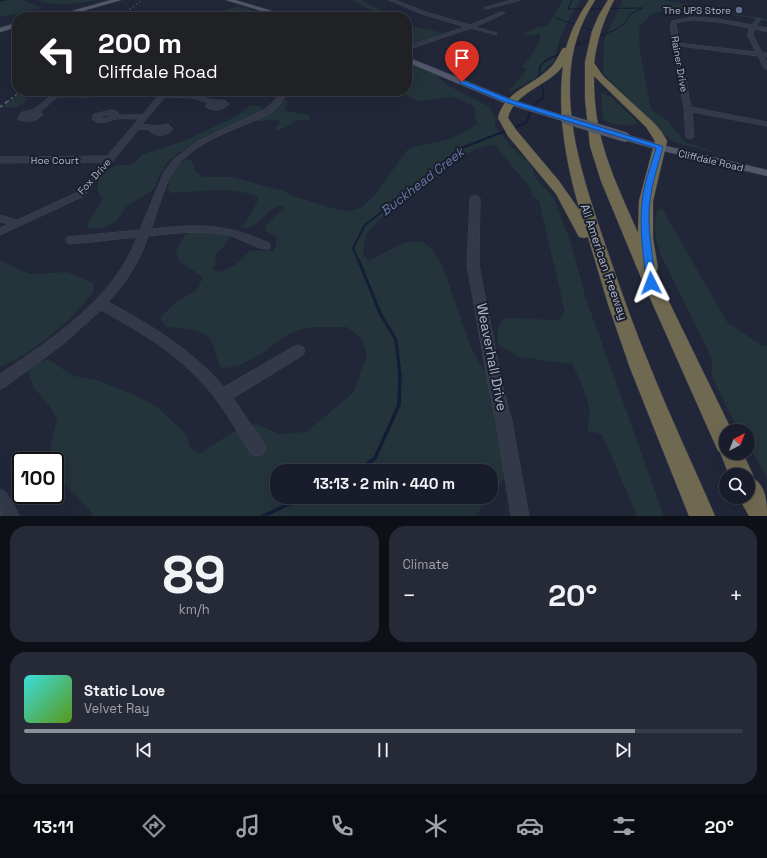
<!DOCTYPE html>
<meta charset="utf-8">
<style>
:root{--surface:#191d2b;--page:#262a37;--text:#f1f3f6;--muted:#9fa2a9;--line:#373b47;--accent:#8c9099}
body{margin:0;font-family:"Space Grotesk",sans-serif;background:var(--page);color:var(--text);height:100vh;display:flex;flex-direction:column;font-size:15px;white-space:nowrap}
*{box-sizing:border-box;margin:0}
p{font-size:13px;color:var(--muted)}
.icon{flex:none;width:22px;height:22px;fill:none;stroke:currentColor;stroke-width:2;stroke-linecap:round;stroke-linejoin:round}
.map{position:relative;height:516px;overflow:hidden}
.side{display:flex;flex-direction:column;gap:10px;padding:10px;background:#0e1018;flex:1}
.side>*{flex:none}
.hud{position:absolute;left:12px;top:12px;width:400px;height:84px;border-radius:16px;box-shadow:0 4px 16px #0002,0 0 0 1px var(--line);background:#202124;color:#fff;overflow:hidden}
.needle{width:26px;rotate:42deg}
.controls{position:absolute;left:719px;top:424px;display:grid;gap:8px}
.controls a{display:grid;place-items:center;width:36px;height:36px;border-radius:50%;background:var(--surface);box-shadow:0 4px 16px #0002,0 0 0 1px var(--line);font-size:20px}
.speed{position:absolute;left:12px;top:452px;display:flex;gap:8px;font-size:20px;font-weight:700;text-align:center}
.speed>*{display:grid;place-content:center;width:52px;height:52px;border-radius:50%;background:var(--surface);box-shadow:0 4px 16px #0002,0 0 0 1px var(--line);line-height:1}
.speed .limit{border:2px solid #111;border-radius:6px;background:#fff;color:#111}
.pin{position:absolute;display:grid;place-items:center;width:34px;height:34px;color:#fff;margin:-41px -17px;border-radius:50% 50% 50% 0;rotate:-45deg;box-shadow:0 0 4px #0007}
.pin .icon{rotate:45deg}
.me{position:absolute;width:44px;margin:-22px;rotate:357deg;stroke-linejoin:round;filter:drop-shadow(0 0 3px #0008)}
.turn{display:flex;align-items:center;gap:14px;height:84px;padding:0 20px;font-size:18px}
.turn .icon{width:52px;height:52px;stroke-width:2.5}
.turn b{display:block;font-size:28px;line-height:34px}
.big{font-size:30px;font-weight:700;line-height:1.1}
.side .widget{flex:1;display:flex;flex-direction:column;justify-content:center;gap:6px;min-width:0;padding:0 14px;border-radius:16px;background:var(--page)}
.side .dial{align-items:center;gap:0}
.dial b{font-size:52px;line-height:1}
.song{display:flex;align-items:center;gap:12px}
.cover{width:48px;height:48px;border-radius:6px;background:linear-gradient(135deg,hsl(180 70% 55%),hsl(90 70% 35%))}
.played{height:4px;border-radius:2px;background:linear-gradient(90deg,var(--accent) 85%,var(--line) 85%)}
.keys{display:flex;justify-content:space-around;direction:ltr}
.heat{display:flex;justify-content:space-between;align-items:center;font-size:22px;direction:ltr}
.side .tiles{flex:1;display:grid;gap:10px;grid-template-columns:1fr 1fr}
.widget:last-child{grid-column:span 2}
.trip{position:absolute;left:270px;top:464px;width:228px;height:40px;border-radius:16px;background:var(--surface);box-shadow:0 4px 16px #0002,0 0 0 1px var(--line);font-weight:700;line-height:40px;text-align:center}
.dock{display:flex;height:64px;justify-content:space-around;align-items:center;background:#0a0c11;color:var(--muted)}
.dock .icon{width:28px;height:28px}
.dock .active{color:var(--accent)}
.dock b{font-size:18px;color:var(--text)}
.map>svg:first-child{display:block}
.green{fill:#23343a}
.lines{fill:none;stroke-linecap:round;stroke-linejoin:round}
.stream-far4{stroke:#141c37;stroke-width:1}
.stream-far3{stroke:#141c37;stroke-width:1.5}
.stream-far2{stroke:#141c37;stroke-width:2}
.stream-far1{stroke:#141c37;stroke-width:3}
.stream{stroke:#141c37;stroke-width:3.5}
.minor-casing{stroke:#3e4353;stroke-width:1}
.major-casing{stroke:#3e4353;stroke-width:1}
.highway-casing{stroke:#3c4151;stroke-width:1}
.minor{fill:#34394a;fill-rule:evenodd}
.major{fill:#52586a;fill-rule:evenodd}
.highway{fill:#706951;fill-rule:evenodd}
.rail-far2{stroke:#565c71;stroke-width:1;stroke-dasharray:2 2;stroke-linecap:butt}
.rail-far1{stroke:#565c71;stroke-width:1.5;stroke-dasharray:2.5 2.5;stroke-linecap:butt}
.rail{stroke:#565c71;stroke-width:2;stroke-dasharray:3 3;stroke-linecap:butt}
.major-bridge-casing{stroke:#3e4353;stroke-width:10;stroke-linecap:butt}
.major-bridge{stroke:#52586a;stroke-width:10}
.route{fill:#1a73e8;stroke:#114b97}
.service-dot{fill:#5c6f8a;stroke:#1a1f2e;stroke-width:1.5}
.labels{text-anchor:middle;stroke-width:4;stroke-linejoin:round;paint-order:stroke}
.far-poi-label{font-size:10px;fill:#afb4c6;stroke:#1a1f2e;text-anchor:end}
.far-street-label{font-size:10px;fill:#afb4c6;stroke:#1a1f2e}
.street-label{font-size:12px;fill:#afb4c6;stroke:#1a1f2e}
.water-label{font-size:13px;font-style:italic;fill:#6777a6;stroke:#1a1f2e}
.near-street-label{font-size:14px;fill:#afb4c6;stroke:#1a1f2e}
</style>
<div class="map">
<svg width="767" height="516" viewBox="0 0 767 516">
<rect width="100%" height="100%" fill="#212739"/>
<path class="green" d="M 0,0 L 22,0 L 41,7 L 41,8 L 0,17 Z
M 41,0 L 97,0 C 77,4 58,7 38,1 Z
M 352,0 L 361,0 L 395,17 L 384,17 Z
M 563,0 L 581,0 L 570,17 L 560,38 L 554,61 L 534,79 L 512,91 L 508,91 L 525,72 L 526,69 L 522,67 C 530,56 540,46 540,33 L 530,36 L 524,34 L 539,27 L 547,26 Z
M 623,0 L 665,0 L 695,6 L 696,7 L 767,19 L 767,21 C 739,16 684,3 657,12 C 650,14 644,22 639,28 L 640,52 L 651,110 L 668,121 L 685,142 L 731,157 L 674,142 L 665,135 L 603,73 L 604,40 Z
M 238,6 L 254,11 L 235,11 L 213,17 L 201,17 Z
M 407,23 L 413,26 L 443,33 L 407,45 Z
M 407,62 L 435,74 L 447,85 L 490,107 L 495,118 L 495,126 L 511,146 L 532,166 L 535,177 L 553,197 L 570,240 L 586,299 L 664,516 L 637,516 L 602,434 L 588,431 C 587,424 590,421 590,415 C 590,400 578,377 572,364 L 519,357 L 498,344 L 497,329 L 504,318 L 558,320 L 565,312 L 539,201 L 533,197 L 528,185 L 494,144 L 479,148 L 457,159 L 414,196 L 382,217 L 366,234 L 363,253 L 368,261 L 403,243 L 415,241 L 423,242 L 433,250 L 442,265 L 472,350 L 504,404 L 510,465 L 503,481 L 491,496 L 491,471 L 277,471 L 277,497 L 490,497 L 475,516 L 92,516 L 90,510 L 55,475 L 55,461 L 51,461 L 50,449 L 57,419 L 48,404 L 34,388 L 28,372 L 39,361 L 48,360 L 74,376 L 97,380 L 132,394 L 157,407 L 186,434 L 190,447 L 199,454 L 233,432 L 256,424 L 280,434 L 306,432 L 353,393 L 367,356 L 362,339 L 347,327 L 315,327 L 301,329 L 285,336 L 263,353 L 240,365 L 221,369 C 217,360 215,352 212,342 C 206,327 180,329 166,327 L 160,318 L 176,302 L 197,290 L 203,277 L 180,262 L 175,253 L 185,235 L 190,232 L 224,232 L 230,236 L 224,246 L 215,255 L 216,261 L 212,270 L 220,272 L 234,266 L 250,251 L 261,250 L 273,251 L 276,246 L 277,237 L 266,231 L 265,226 L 285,208 L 282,206 C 267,207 261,226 246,228 L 242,226 L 249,217 L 259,198 C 242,186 194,192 172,193 L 168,190 C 168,179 177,158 191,160 L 196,172 L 203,177 L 231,177 L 284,191 L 293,196 L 335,209 L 349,211 L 361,208 L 375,195 L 407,150 L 417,146 L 450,139 L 478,124 L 475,118 L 475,107 L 454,97 L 418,101 L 397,91 L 407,91 Z
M 23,91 L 32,91 L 24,103 L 17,107 L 3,108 L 5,105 Z
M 63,91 L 112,91 L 106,95 L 86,99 L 75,98 L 56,99 Z
M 601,92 L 612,98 L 636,120 L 637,124 C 625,126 614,125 603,120 Z
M 281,100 L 286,100 L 288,102 L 285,110 C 294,114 300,111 310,116 L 310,120 L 297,120 L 284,128 L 277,130 L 275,128 L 280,122 C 272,116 266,123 257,121 L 257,119 Z
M 256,105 L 261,107 L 261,110 L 183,150 L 169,160 L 160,174 L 154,189 L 127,206 L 116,222 L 102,228 L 88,228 L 87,224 L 103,199 L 99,194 L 97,186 L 100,176 L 109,169 L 117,165 L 128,165 L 135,162 L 143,154 L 184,141 L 239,115 L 249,106 Z
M 658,208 L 663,210 L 727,322 L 763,346 L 767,346 L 767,477 L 748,445 L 748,431 L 740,431 L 728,410 L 712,377 L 712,359 L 661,255 C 655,238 653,226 658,208 Z
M 0,260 L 9,265 L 30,274 L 68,272 L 93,283 L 94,291 C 69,323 37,351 0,367 Z"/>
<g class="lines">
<path class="stream-far4" d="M 572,0 L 568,9 L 643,8 L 630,14 L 626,22 L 615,30 L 576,45
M 0,1 L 6,0
M 556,18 L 595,31"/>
<path class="stream-far3" d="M 572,47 L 579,44
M 537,102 L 544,98 C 545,87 533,70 544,62 C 549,58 556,56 561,53"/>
<path class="stream-far2" d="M 512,129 L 527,122 C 530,113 530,106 539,101
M 359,262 L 353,248 L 365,225 L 441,166 L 459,149 L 508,130"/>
<path class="stream-far1" d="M 359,261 L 380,313 L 396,340 L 400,375"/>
<path class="stream" d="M 358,471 L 375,458 L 399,405 L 400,374
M 263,516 L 304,497"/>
<defs>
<path id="minor" d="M 389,0 L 395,0 L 426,12 L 470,25 L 501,12 L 505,13 L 475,27 L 497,33 L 497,35 L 471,28 L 407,50 L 407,46 L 465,27 L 422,14 Z
M 513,0 L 521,0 L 486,9 L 484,8 Z
M 693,17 L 719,19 L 752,25 L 757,18 L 761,19 L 756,26 L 767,28 L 767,32 L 755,29 L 753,35 L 762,53 L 767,53 L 767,57 L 764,56 L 767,62 L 767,70 L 764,68 L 758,56 L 679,46 L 691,107 L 767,122 L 767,126 L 692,112 L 694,137 L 690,139 L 686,137 L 684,109 L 670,26 L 672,21 ZM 693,20 L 719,22 L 750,28 L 747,35 L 756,52 L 679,43 L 676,23 Z
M 57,91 L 64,91 L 40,112 L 43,114 C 37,122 28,122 19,120 L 18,118 L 22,112 L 33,110 ZM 34,115 L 27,117 L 27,116 Z
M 162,91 L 169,91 L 168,93 L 194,94 L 212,100 L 225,100 L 229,104 C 222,111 212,112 205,106 L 208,103 L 193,98 L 165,97 L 142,124 L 156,126 L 168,124 L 173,129 C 167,136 157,138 150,131 L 151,130 L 139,129 L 84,196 L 0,235 L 0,228 L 8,224 L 0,222 L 0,215 L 17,220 L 78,192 L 103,162 L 0,163 L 0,157 L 107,156 L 139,119 C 132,119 123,118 116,119 C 108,121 100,126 92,119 L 94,114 L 112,110 L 118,112 L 118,115 L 142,115 ZM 221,103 L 218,105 L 213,105 L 214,104 ZM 106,115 L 111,115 L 107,118 L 100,118 Z
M 282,91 L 289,91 L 278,107 L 269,114 C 237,130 193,140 173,172 C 165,184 157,213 151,229 C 198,224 225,223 269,243 L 270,246 L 269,249 C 260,251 240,238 228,235 C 202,230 175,233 148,236 C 140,261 126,283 108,302 C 151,325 192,350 224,387 L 293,347 L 298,345 L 303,347 L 305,351 L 303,355 L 233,398 L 263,442 L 265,448 L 263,454 L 257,456 L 251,454 C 237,431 224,408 207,388 C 178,354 139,331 101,310 L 62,345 L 5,387 L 0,389 L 0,374 C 52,339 115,298 137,237 L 71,244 L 67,243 L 66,240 L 67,237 L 140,230 L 164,172 L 174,159 L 197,142 L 263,110 L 272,103 Z
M 475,195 L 480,198 L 479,265 L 502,384 L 512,421 L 529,516 L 511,516 L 496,421 L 488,384 L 467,265 L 470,198 Z
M 0,489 L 6,492 L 20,516 L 1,516 Z"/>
<path id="major" d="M 111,0 L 121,0 L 61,17 L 51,17 Z
M 226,0 L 235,0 L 292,17 L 282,17 Z
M 17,23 L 17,27 L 0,32 L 0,28 Z
M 407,57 L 513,100 L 569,117 L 571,119 L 566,122 L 507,104 L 407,62 Z
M 625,134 L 662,145 L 767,170 L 767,176 L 655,149 L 621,139 L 620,137 L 621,135 Z"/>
<path id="highway" d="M 589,0 L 595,0 C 579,25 571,50 570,80 C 568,134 586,187 603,238 C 618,282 633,326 651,369 C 671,419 694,467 715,516 L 689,516 L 630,368 L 608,304 L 588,237 L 584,238 L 579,237 L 556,194 L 508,136 L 498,118 C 504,92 532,86 549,69 C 556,63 558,56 563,48 L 566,48 C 571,30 579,15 589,0 ZM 563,66 C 557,115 566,163 580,211 L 559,181 L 517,131 L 508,118 C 514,92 548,86 563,66 Z
M 608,0 L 614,0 C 603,21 597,40 594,63 L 603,76 L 654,123 L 661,131 L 667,141 L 653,201 L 653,239 L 658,268 L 655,273 L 732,431 L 726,431 L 726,453 L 743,453 L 753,475 L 752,478 C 766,484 767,503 767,516 L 749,516 L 739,498 L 748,497 L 748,475 L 729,475 L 720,452 L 718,451 L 642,280 L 601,181 L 590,146 L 585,99 L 585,62 L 592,31 L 599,15 ZM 594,76 L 646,127 L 655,141 L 639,201 L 638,233 C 614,178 593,138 594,76 Z"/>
</defs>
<use href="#minor" class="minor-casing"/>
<use href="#major" class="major-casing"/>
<use href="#highway" class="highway-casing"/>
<use href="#minor" class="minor"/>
<use href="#major" class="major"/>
<use href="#highway" class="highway"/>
<path class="rail-far2" d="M 120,17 L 142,0"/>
<path class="rail-far1" d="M 7,102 L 21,91"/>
<path class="rail" d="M 0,107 L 8,101"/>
<defs>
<path id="major-bridge" d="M 566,119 L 625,137"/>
</defs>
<use href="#major-bridge" class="major-bridge-casing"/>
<use href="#major-bridge" class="major-bridge"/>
</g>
<path class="route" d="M 460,81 L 464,81 L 512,100 L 662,146 L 663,147 C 658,165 652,183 650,201 C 646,228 654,256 655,283 L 654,286 L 647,286 L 646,283 C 644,256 639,230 642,203 C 643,185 651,166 656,148 L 508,103 L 460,83 Z"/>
<circle class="service-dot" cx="739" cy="10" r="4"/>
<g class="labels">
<g class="far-poi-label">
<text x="731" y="14">The UPS Store</text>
</g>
<g class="far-street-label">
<text transform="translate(680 64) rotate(80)" y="4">Rainer Drive</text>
<text x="55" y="164">Hoe Court</text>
<text transform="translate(711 160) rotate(13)" y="4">Cliffdale Road</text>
<text transform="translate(94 176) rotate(-48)" y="4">Fox Drive</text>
</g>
<g class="street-label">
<text transform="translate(604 262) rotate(71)" y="4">All American Freeway</text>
</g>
<g class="water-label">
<text transform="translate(422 181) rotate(-38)" y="5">Buckhead Creek</text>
</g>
<g class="near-street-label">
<text transform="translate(492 357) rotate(79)" y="5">Weaverhall Drive</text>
</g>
</g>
</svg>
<div class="controls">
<a><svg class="needle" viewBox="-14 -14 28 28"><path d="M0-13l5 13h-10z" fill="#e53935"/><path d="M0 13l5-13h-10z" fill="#9fa2a9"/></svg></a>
<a><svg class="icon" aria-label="search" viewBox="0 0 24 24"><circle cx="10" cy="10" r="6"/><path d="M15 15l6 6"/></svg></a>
</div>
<div class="speed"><div class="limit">100</div></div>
<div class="pin" style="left:462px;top:82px;background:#d93025"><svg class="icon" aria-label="arrive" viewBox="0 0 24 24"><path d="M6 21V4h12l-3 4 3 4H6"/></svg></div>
<svg class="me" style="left:651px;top:283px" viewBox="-20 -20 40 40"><path d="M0-17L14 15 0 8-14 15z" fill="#1a73e8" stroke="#fff" stroke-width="4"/></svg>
<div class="trip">13:13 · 2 min · 440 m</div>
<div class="hud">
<div class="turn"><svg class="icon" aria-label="left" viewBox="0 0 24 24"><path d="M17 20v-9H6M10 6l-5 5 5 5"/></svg><div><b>200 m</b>Cliffdale Road</div></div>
</div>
</div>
<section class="side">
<div class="tiles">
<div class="widget dial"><b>89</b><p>km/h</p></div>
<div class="widget"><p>Climate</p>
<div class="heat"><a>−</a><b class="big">20°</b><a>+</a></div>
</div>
<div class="widget">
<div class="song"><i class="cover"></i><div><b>Static Love</b><p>Velvet Ray</p></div></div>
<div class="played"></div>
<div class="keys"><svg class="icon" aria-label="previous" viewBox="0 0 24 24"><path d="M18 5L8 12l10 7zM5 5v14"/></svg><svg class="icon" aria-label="pause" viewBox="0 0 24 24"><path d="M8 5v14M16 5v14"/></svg><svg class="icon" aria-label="next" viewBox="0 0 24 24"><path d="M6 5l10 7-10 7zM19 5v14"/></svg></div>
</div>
</div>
</section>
<nav class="dock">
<b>13:11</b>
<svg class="icon active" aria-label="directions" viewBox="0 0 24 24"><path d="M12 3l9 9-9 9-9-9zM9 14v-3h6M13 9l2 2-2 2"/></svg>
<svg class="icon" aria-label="music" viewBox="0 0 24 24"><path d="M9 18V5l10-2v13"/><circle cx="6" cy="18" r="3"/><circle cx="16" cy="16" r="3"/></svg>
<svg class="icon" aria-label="phone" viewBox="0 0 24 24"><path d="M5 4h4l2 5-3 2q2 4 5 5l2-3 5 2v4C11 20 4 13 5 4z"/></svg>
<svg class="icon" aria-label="climate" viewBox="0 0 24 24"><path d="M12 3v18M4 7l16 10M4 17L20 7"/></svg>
<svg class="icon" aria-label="car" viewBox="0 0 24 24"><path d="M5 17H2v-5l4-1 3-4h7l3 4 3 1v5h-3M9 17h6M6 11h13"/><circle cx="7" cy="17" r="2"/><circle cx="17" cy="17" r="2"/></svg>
<svg class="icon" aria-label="filters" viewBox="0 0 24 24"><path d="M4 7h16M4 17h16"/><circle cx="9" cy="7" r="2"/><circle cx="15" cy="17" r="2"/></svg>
<b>20°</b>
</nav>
